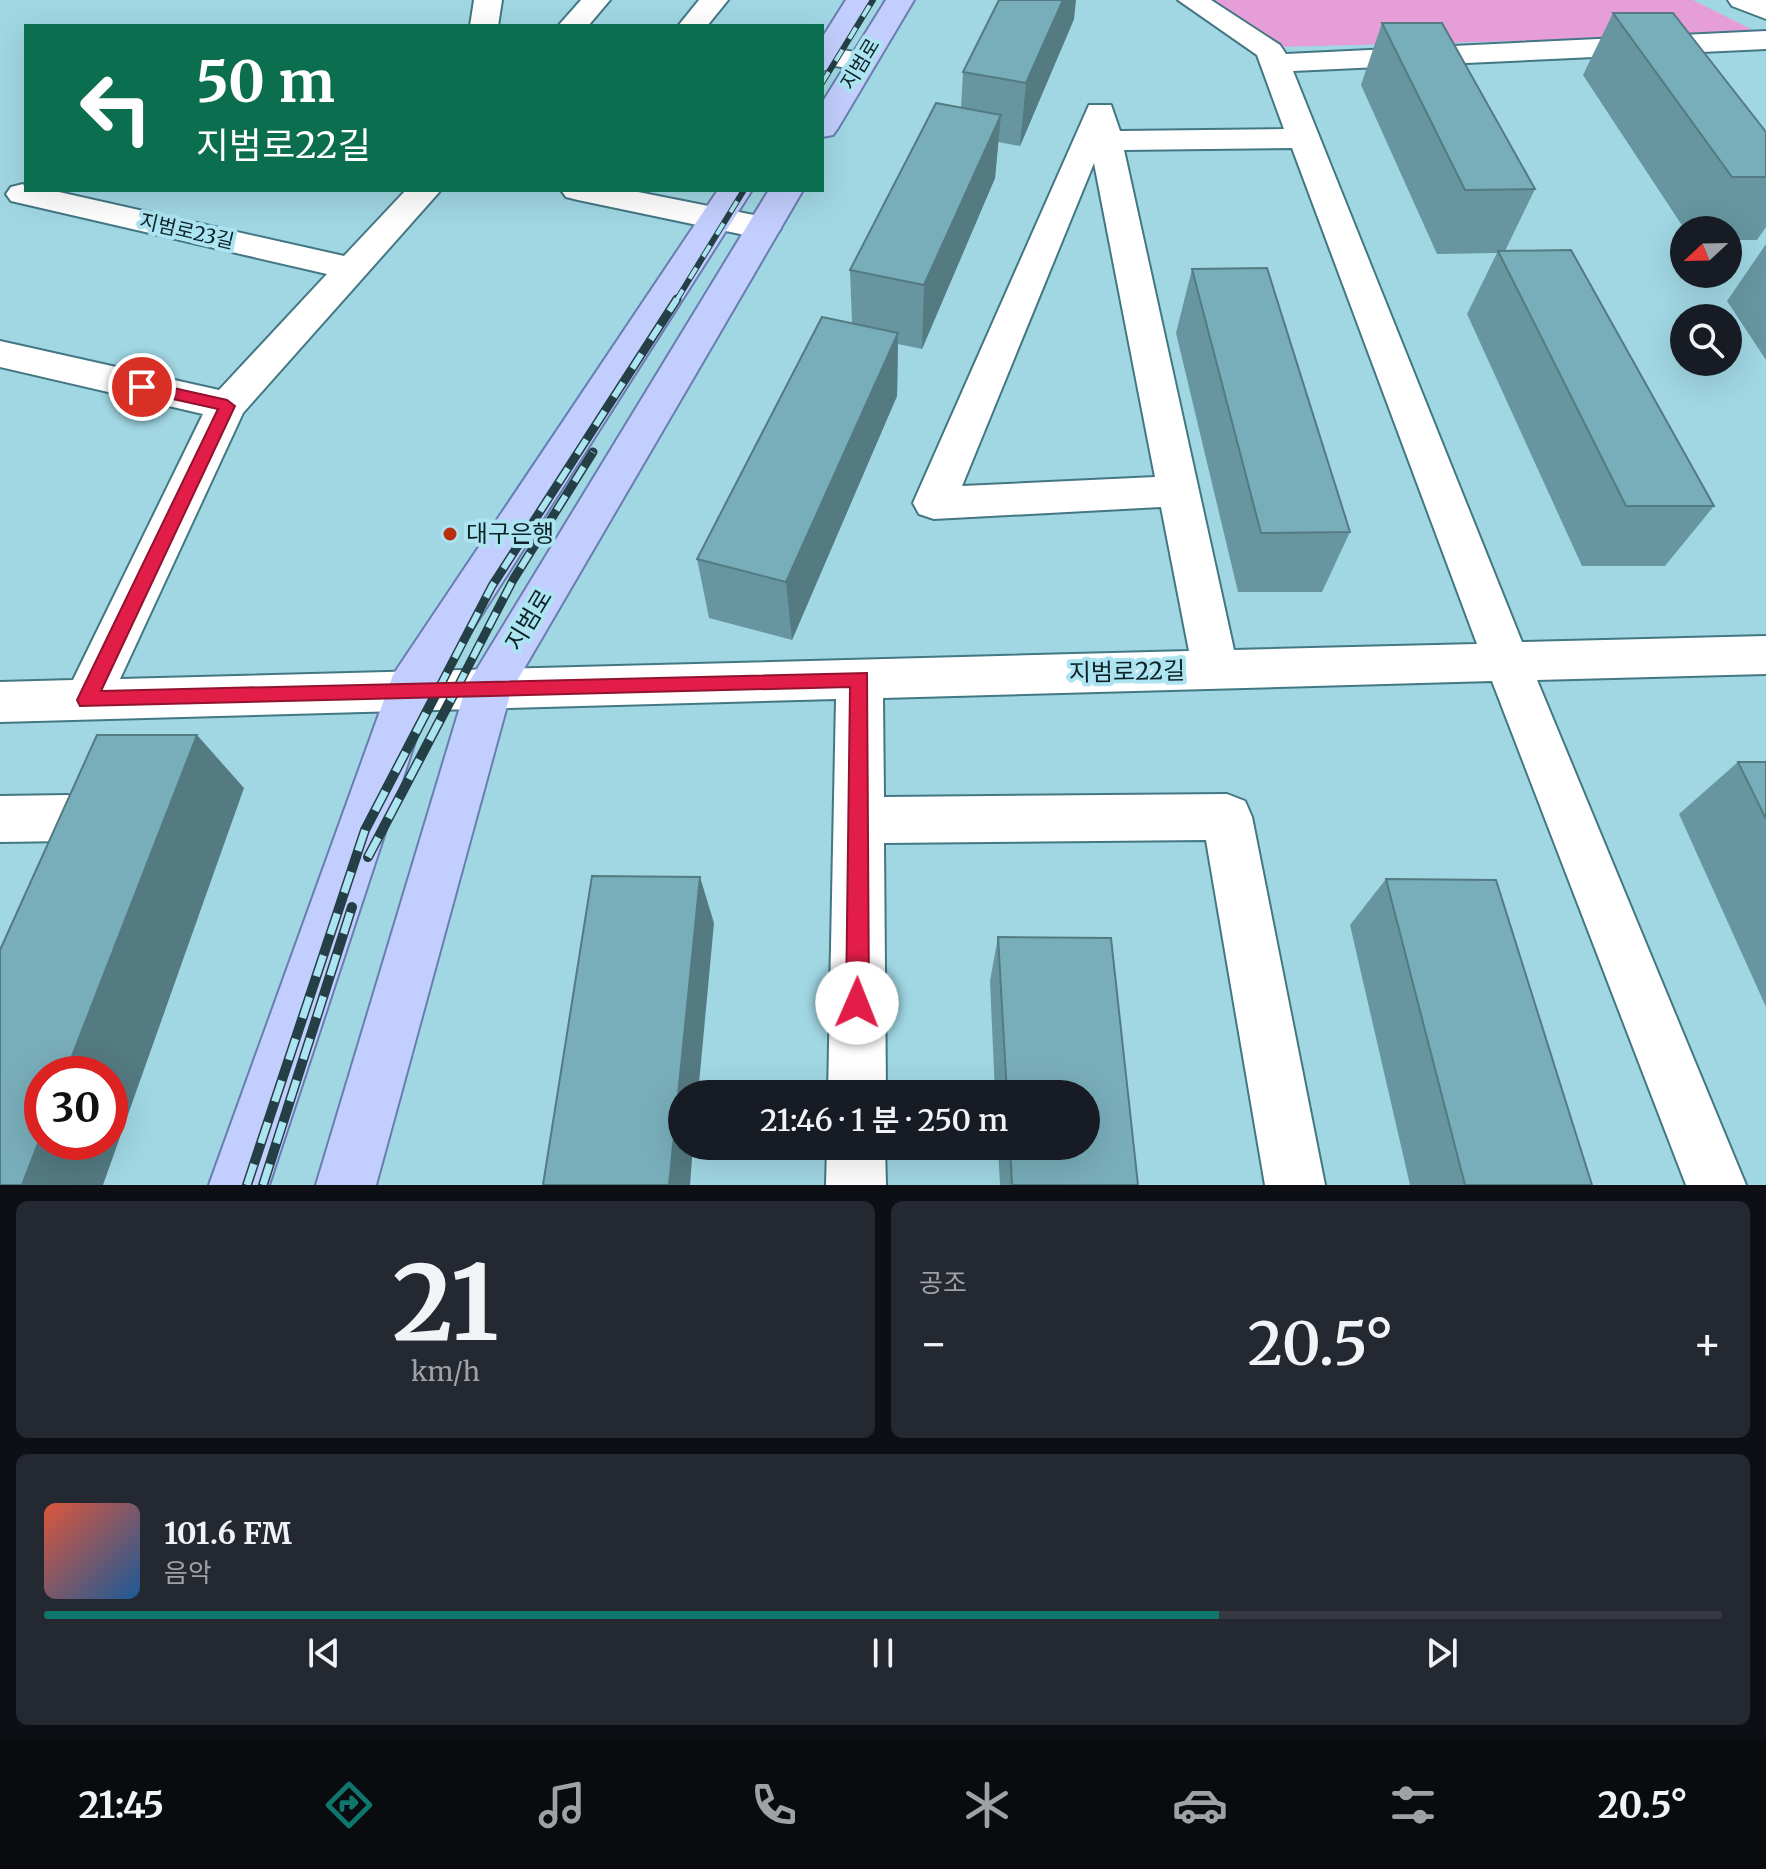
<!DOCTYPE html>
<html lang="ko">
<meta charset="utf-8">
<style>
:root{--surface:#171b24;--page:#242831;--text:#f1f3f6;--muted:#9ea1a6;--line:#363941;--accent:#0f766e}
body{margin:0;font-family:Merriweather,"Noto Sans KR",serif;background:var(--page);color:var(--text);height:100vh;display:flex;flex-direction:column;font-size:30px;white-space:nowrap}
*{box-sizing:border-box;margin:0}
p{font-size:26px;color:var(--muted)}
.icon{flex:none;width:44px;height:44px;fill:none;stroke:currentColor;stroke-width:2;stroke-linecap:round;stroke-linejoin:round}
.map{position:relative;height:1185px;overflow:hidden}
.panel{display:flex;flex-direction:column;gap:16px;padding:16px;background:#0d0f14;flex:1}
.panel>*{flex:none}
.top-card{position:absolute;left:24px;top:24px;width:800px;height:168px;border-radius:0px;box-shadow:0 8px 32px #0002;background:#0b6e4f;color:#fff;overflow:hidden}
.needle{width:52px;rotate:248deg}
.buttons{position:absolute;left:1670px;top:216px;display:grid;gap:16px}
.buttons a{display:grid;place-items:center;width:72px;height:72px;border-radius:50%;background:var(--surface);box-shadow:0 8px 32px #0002;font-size:40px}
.speed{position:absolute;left:24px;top:1056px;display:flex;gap:16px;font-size:40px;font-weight:700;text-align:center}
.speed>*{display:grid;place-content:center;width:104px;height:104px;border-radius:50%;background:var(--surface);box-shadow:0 8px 32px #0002;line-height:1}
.speed .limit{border:12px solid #d22;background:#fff;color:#111}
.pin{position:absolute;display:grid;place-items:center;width:68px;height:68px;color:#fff;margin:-34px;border:4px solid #fff;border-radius:50%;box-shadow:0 2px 8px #0007}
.me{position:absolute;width:88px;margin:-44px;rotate:1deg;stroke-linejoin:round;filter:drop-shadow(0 0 6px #0008)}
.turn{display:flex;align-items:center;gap:28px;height:168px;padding:0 40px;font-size:36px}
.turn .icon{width:104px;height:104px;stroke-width:2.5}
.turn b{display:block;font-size:56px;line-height:68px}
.big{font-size:60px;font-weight:600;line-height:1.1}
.panel .tile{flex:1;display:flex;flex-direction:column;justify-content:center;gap:12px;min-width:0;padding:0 28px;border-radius:12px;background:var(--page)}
.panel .dial{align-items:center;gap:0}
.dial b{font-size:104px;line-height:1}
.song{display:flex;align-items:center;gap:24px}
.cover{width:96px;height:96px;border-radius:12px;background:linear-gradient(135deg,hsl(10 70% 55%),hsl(210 70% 35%))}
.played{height:8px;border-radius:4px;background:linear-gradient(90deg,var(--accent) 70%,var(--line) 70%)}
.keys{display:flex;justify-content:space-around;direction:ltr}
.heat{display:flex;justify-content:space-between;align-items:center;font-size:44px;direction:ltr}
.panel .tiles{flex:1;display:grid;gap:16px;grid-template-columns:1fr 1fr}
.tile:last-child{grid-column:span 2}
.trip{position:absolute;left:668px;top:1080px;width:432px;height:80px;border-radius:40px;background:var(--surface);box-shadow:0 8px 32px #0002;font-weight:600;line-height:80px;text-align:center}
.tabs{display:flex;height:128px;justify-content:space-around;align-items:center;background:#090b0e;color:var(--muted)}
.tabs .icon{width:56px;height:56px}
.tabs .on{color:var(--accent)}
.tabs b{font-size:36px;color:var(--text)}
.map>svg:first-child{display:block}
.green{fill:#e69ed9}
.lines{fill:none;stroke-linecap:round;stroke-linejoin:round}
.minor-casing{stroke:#437783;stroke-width:4}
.major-casing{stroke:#697db1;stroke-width:4}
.minor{fill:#fff;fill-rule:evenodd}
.major{fill:#c2cefd;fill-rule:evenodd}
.rail-far2-casing{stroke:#243f45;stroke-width:6}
.rail-far1-casing{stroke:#243f45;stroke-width:9}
.rail-casing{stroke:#243f45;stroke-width:10}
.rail-far2{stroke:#ade4f1;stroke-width:4;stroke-dasharray:13;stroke-linecap:butt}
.rail-far1{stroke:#ade4f1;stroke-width:6;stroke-dasharray:17;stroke-linecap:butt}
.rail{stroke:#ade4f1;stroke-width:7;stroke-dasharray:22;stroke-linecap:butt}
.wall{fill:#6796a0}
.shaded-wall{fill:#547a82}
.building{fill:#78aeba;stroke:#547a82;stroke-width:2}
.route{fill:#e11d48;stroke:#92132f;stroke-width:2}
.poi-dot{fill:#b92e0d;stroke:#ade4f1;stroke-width:3}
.labels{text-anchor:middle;stroke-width:8;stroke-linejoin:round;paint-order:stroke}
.far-street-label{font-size:20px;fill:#0d2328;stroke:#ade4f1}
.poi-label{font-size:24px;fill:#0d2328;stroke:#ade4f1;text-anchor:start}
.street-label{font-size:24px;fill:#0d2328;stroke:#ade4f1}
</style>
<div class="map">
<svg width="1766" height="1185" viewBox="0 0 1766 1185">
<rect width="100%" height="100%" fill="#a0d7e3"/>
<path class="green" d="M 1205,0 L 1693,0 L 1763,35 L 1275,47 Z"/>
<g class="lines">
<defs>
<path id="minor" d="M 474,0 L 502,0 L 498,26 L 470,26 Z
M 581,0 L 610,0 L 588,26 L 558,26 Z
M 699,0 L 728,0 L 707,26 L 678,26 Z
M 1178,0 L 1211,0 L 1280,45 L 1286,54 L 1766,31 L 1766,49 L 1293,71 L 1522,642 L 1766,636 L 1766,674 L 1537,680 L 1746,1185 L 1686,1185 L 1492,681 L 883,698 L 884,797 L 1227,794 L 1245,801 L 1252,817 L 1325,1185 L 1265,1185 L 1206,840 L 884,843 L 886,1094 L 828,1094 L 836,699 L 0,722 L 0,682 L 73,680 L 203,414 L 0,367 L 0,341 L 219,390 L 327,274 L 11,201 L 6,194 L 11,187 L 23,184 L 26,190 L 50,190 L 344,256 L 406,190 L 441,190 L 243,413 L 120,679 L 1189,651 L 1161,507 L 934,519 L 919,514 L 913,503 L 1089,105 L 1111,105 L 1120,131 L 1284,129 L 1257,55 ZM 1292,148 L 1477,644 L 1234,650 L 1124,150 ZM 1094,163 L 1155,477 L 962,486 Z
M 1728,0 L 1766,0 L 1766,19 L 1732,6 Z
M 822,46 L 870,55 L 875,61 L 870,67 L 860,70 L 822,64 Z
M 561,190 L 628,190 L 764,217 L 776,221 L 781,228 L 776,235 L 764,239 L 578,200 L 566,197 Z
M 68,795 L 86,802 L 93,818 L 86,834 L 68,841 L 0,842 L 0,796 Z
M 827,1146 L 885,1146 L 886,1185 L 826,1185 Z"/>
<path id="major" d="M 846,0 L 874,0 L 832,68 L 822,71 L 822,38 Z
M 886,0 L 914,0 L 838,128 L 833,135 L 822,137 L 822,103 Z
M 718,190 L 752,190 L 430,696 L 269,1185 L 209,1185 L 393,675 Z
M 769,190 L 803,190 L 511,691 L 376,1185 L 316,1185 L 466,687 Z"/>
</defs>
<use href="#minor" class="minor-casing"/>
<use href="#major" class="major-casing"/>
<use href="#minor" class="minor"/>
<use href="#major" class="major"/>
<defs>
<path id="rail-far2" d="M 822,83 L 873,0
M 676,301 L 744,190"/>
<path id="rail-far1" d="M 439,688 L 492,586 L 677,299
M 457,688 L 513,580 L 593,452"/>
<path id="rail" d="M 368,857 L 458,686
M 247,1185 L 365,830 L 440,686
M 263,1185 L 352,907"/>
</defs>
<use href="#rail-far2" class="rail-far2-casing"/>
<use href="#rail-far1" class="rail-far1-casing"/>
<use href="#rail" class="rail-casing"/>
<use href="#rail-far2" class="rail-far2"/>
<use href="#rail-far1" class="rail-far1"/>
<use href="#rail" class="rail"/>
</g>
<path class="wall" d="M 1613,13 L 1766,132 L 1766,227 L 1757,240 L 1728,240 L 1728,230 L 1685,230 L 1583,75 Z
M 1074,19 L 1020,146 L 998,142 L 995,178 L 922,349 L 898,344 L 897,396 L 792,640 L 709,618 L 697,559 L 852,323 L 850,270 L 961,108 L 963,72 Z
M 1382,23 L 1535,189 L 1505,251 L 1714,506 L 1665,566 L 1582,566 L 1467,314 L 1497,253 L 1437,254 L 1361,85 Z
M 1766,244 L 1766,360 L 1727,301 Z
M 1192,269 L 1350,532 L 1322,592 L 1238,592 L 1176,333 Z
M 1738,762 L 1766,762 L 1766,1007 L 1679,814 Z
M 1386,879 L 1592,1185 L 1410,1185 L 1350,925 Z
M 998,937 L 1138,1185 L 1000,1185 L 998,1146 L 1086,1146 L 1086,1094 L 995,1094 L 990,981 Z"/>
<path class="shaded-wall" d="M 1063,0 L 1076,0 L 1074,19 L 1020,146 L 1026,83 Z
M 1001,115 L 995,178 L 922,349 L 924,285 Z
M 898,333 L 897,396 L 792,640 L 786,582 Z
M 197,735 L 244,788 L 103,1185 L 22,1185 L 42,1133 L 42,1142 L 110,1142 L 110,1074 L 65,1074 Z
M 700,877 L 714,923 L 698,1094 L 682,1094 L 682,1146 L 693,1146 L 690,1185 L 669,1185 Z"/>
<path class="building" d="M 999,0 L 1063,0 L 1026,83 L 963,72 Z
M 1613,13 L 1673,13 L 1766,132 L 1766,177 L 1732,177 Z
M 1382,23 L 1442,23 L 1535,189 L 1465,190 Z
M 936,103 L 1001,115 L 924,285 L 850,270 Z
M 1571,250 L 1714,506 L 1626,506 L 1498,251 Z
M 1267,268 L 1350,532 L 1261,533 L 1192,269 Z
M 822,317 L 898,333 L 786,582 L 697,559 Z
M 97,735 L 197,735 L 65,1074 L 42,1074 L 42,1133 L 22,1185 L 0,1185 L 0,950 Z
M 1738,762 L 1766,762 L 1766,819 Z
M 592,876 L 700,877 L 669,1185 L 543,1185 Z
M 1386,879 L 1496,880 L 1592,1185 L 1465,1185 Z
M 998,937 L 1111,938 L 1138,1185 L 1012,1185 L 1010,1146 L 1086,1146 L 1086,1094 L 1007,1094 Z"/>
<path class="route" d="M 142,381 L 227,400 L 235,406 L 101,691 L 867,673 L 869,1003 L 865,1011 L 857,1014 L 849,1011 L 846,1003 L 850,687 L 80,706 L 77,700 L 218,409 L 137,391 L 134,387 Z"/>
<circle class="poi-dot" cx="450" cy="534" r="8"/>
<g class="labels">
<g class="far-street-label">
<text transform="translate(860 64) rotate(-59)" y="7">지범로</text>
<text transform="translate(187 231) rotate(13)" y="7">지범로23길</text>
</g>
<g class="poi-label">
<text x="466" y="542">대구은행</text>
</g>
<g class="street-label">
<text transform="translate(529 620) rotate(-59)" y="8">지범로</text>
<text transform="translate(1127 672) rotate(-1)" y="8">지범로22길</text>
</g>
</g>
</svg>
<div class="buttons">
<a><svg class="needle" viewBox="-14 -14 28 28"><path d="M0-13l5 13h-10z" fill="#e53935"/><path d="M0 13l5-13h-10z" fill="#9ea1a6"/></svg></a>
<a><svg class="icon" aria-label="search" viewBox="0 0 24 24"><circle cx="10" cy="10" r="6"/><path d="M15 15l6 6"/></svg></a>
</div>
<div class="speed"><div class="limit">30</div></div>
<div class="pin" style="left:142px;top:387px;background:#d93025"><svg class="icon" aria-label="arrive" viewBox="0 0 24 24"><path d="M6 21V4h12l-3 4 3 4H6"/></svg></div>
<svg class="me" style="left:857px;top:1003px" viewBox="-20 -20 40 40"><circle r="19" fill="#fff"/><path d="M0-13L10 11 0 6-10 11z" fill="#e11d48"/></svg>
<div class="trip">21:46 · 1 분 · 250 m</div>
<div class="top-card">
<div class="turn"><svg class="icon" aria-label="left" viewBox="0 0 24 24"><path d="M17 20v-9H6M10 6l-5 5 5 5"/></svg><div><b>50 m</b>지범로22길</div></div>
</div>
</div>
<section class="panel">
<div class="tiles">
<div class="tile dial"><b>21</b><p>km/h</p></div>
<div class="tile"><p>공조</p>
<div class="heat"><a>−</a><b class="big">20.5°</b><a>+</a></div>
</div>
<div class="tile">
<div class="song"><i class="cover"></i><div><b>101.6 FM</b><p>음악</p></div></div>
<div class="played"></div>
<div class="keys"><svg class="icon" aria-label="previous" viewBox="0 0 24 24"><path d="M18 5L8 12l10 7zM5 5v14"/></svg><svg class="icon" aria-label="pause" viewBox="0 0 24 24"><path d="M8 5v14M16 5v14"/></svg><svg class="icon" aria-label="next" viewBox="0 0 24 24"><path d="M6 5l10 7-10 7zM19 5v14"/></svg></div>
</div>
</div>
</section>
<nav class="tabs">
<b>21:45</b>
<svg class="icon on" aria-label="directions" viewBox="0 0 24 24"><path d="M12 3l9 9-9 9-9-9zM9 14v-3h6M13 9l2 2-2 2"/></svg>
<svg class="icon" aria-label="music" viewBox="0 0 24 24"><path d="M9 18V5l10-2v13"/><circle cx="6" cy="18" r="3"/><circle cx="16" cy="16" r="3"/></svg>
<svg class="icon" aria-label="phone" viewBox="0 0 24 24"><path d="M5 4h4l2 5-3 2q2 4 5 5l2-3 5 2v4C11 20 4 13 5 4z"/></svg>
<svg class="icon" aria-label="climate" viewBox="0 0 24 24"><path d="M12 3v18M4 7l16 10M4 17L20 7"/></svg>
<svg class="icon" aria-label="car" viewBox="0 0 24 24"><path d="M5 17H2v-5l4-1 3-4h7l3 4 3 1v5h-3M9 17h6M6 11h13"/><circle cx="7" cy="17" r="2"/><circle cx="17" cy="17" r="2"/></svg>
<svg class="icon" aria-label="filters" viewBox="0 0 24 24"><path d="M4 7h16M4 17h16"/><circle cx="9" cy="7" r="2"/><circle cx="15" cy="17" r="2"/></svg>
<b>20.5°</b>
</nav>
